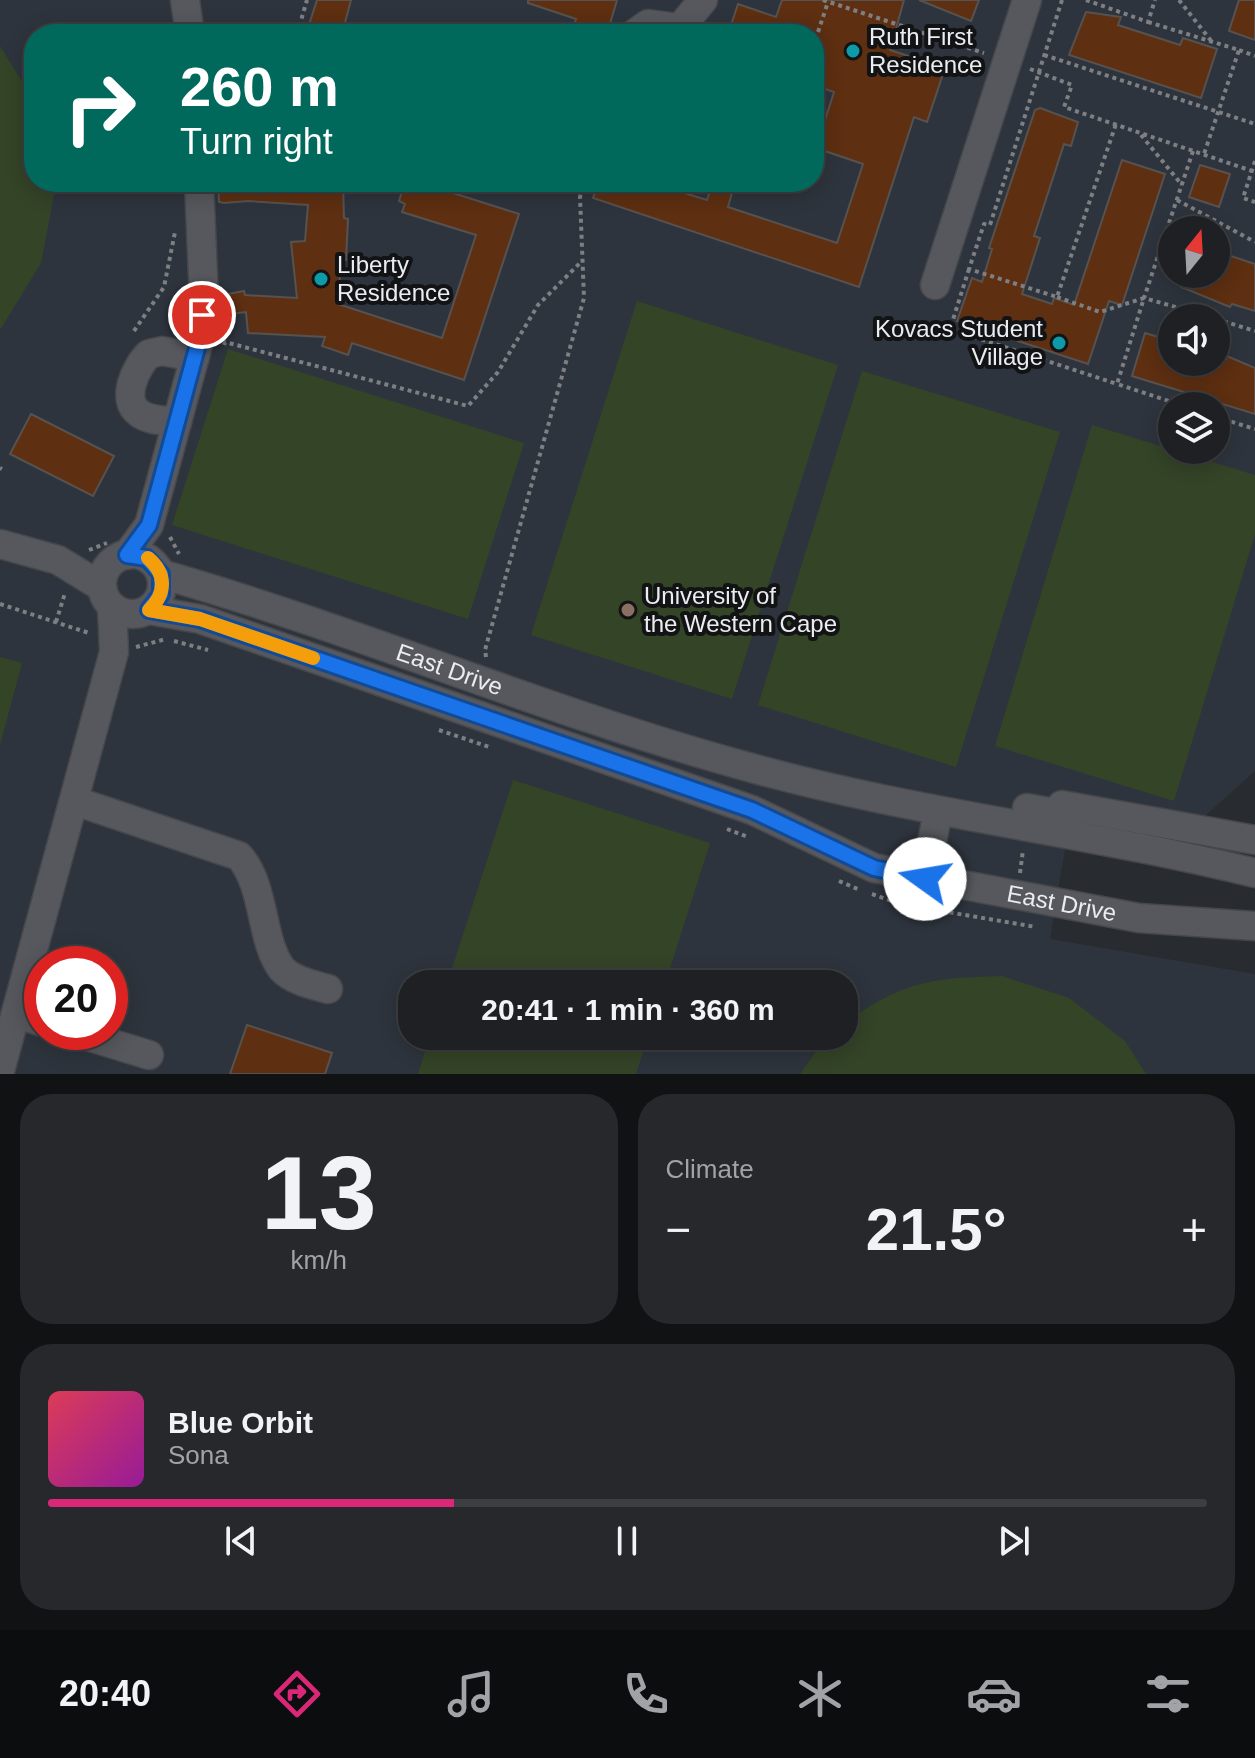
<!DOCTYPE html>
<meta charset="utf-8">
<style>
:root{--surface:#1e2023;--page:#26282b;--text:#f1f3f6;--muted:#a1a3a6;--line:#3c3e41;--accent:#db2777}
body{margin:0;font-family:Arial,sans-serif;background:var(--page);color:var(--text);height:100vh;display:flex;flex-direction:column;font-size:30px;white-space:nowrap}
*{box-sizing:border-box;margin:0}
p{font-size:26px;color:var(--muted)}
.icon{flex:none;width:44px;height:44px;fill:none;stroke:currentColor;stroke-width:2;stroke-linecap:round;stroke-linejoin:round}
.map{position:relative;height:1074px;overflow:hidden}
.side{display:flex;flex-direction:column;gap:20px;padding:20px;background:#101213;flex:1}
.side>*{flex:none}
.banner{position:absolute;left:24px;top:24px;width:800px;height:168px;border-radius:32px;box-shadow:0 4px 20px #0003,0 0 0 2px var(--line);background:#00695c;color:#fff;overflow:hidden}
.needle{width:52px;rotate:18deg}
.controls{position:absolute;left:1158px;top:216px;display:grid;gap:16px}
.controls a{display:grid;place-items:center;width:72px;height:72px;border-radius:50%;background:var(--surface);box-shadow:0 4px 20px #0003,0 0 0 2px var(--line);font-size:40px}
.speed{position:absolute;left:24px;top:946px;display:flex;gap:16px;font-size:40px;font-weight:700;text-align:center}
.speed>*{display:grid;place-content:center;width:104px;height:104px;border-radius:50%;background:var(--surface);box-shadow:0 4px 20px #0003,0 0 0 2px var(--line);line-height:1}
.speed .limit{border:12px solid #d22;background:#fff;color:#111}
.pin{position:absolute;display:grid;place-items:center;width:68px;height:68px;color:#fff;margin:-34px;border:4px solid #fff;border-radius:50%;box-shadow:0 2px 8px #0007}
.me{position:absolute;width:88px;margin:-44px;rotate:283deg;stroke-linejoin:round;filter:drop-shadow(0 0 6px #0008)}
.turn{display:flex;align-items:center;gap:28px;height:168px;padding:0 24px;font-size:36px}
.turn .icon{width:104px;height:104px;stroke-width:2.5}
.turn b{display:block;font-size:56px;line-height:68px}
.big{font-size:60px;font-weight:700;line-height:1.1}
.side .widget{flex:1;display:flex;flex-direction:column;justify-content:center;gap:12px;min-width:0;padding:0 28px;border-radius:32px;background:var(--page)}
.side .dial{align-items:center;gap:0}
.dial b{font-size:104px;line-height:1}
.song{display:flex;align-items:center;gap:24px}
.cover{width:96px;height:96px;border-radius:12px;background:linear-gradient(135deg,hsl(350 70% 55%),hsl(300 70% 35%))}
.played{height:8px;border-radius:4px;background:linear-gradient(90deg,var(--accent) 35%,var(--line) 35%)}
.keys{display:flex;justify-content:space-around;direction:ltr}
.heat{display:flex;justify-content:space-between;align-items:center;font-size:44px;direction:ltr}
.side .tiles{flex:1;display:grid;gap:20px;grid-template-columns:1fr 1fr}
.widget:last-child{grid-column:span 2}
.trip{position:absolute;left:398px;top:970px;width:460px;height:80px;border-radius:32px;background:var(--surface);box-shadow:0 4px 20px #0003,0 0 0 2px var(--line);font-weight:700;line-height:80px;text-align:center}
.menu{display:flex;height:128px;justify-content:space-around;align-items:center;background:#0c0d0e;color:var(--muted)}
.menu .icon{width:56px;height:56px}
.menu .on{color:var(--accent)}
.menu b{font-size:36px;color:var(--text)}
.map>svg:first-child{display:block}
.built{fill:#2e343d;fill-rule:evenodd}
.green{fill:#344427}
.building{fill:#5e2f11;stroke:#57524f;stroke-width:2}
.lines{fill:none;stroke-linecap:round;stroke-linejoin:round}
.minor-casing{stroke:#45474b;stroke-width:31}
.path{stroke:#7d7f83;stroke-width:4;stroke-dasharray:4 4;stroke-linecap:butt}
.minor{stroke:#56585d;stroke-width:28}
.route-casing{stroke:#114b97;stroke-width:20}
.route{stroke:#1a73e8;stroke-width:14}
.slow{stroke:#f59e0b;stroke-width:14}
.culture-dot{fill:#0f9aa8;stroke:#121315;stroke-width:3}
.education-dot{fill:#8d6e63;stroke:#121315;stroke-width:3}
.labels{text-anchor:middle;stroke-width:8;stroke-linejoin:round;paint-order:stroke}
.poi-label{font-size:24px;fill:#eaecef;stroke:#121315;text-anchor:start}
.street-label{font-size:24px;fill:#eaecef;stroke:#121315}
</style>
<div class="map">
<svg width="1255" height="1074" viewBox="0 0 1255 1074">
<rect width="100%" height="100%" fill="#282b2f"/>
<path class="built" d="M 0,0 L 1255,0 L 1255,771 L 1206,815 L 1200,816 L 1074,796 L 1050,939 L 1255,974 L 1255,1074 L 0,1074 ZM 34,34 L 814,34 L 814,182 L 34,182 ZM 1172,230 L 1216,230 L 1216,274 L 1172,274 ZM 1172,318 L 1216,318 L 1216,362 L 1172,362 ZM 1172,406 L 1216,406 L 1216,450 L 1172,450 ZM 42,964 L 110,964 L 110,1032 L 42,1032 ZM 412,984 L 844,984 L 844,1036 L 412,1036 Z"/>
<path class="green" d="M 0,46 L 34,101 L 34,182 L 54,182 L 55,190 L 41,263 L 0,330 Z
M 637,301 L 838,365 L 732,699 L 531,635 Z
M 228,349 L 524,443 L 468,619 L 172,525 Z
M 862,371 L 1060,432 L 956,767 L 758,705 Z
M 1092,425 L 1255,475 L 1255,534 L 1174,801 L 995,746 Z
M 0,657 L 22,663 L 0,745 Z
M 513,780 L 710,843 L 665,984 L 447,984 Z
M 1002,976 L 1069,998 L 1125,1041 L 1146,1074 L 800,1074 L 827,1036 L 844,1036 L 844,1024 C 902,981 932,978 1002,976 Z
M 430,1036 L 648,1036 L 636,1074 L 418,1074 Z"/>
<path class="building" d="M 317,0 L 351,0 L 342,34 L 306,34 Z
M 528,0 L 617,0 L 607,34 L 571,34 L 576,19 L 528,3 Z
M 782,0 L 904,0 L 890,50 L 945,68 L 927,122 L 914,117 L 859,287 L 593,198 L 599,182 L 648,182 L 707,200 L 713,182 L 735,182 L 728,207 L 837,243 L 863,164 L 816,148 L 834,92 L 814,85 L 814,34 L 728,34 L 738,4 L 776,17 Z
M 919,0 L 979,0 L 971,21 Z
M 1239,0 L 1255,0 L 1255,40 L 1229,31 Z
M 1086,12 L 1121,17 L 1118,25 L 1180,45 L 1183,38 L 1217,49 L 1201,98 L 1069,55 Z
M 1040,108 L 1078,122 L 1071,146 L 1064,144 L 1034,236 L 1040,238 L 1022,294 L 1052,304 L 1054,298 L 1074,305 L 1122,160 L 1165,174 L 1122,305 L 1109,301 L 1088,364 L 957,321 L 972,278 L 982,282 L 992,249 L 989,248 L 1035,110 Z
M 1200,165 L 1230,174 L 1219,207 L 1189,197 Z
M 343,182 L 344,218 L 348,219 L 346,260 L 341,260 L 338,304 L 442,338 L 476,235 L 402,212 L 405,204 L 399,201 L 405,182 L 432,182 L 431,186 L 519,214 L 464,380 L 352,343 L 348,355 L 322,346 L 325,337 L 248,333 L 246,312 L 230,314 L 228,294 L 244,291 L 245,295 L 297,298 L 291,242 L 305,241 L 308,205 L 248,201 L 224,203 L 219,202 L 218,183 Z
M 1216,251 L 1255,264 L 1255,311 L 1232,304 L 1230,307 L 1181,287 L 1185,274 L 1216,274 Z
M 1145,333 L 1172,341 L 1172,362 L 1216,362 L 1216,356 L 1226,359 L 1227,356 L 1255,368 L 1255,414 L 1132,376 Z
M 31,414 L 114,456 L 93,496 L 10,454 Z
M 247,1025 L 332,1053 L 325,1074 L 230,1074 Z"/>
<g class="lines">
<defs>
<g id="minor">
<path d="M 185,0 L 190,34"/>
<path d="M 634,34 L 648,24 L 678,28"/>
<path d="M 675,34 L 703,0"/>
<path d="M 935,285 L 1027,0"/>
<path d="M 177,422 C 165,420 149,421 139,413 C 120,400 136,366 149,354 L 162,351 L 195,357"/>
<path d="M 0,544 L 58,560 L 102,587"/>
<circle cx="132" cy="584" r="30"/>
<path d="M 127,555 L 149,525 L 201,334 L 204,300 L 199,182"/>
<path id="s1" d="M 161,574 C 357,630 545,711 741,765 C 910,813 1084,831 1255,873"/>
<path id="s2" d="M 149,610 L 200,619 L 752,810 L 874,868 L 1139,918 L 1255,926"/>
<path d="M 75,801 L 239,856 C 266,886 260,941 282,969 C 293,981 314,985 328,989"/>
<path d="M 1027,808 L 1060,814 L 1062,805 L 1255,840"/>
<path d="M 925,879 L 938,811"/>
<path d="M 17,1014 L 42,1022"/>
<path d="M 74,1032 L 149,1055"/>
<path d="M 0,1071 L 114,652 L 112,607"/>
</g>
</defs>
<use href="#minor" class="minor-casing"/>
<path class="path" d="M 823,0 L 984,53
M 1062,0 L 990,225 L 984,224 L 969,269 L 1057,297 L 1116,124
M 1086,0 L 1148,22 L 1155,0
M 1179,0 L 1212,42
M 1148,22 L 1239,50 L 1204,154
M 818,32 L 828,2
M 297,34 L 307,0
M 1239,50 L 1255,56
M 1044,55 L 1255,124
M 1030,69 L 1072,85 L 1064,107 L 1252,171
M 1141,135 L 1182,185
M 1193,151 L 1144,298 L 1214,318
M 1255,161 L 1243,198 L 1255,202
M 1177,200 L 1255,242
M 969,269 L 950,329 L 1117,384
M 1057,297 L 1100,312 L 1144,298 L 1117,384 L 1184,406
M 1216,319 L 1255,331
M 134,331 L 164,287 L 175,232
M 224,345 L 225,342 L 468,406 L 498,372 L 538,305 L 583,260
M 1216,417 L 1255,429
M 0,468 L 2,469
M 170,537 L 179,554
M 89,550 L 107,543
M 0,604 L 89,633
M 56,622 L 65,593
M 174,641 L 208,650
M 136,647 L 166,639
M 486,657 L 485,650 L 584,298 L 580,197 L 585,182
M 439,730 L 492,748
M 727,829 L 748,837
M 1020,873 L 1023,850
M 839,881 L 860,890
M 872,894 L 900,904 L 1036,927"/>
<use href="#minor" class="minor"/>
</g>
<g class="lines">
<defs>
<path id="route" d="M 202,315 L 197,348 L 149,525 L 127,555 L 147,558 L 161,574 L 161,594 L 149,610 L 200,619 L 752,810 L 874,868 L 925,879"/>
</defs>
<use href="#route" class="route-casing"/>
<use href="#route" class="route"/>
<path class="slow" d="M 148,558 C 166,573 167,593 149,610 L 200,619 L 313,658"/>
</g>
<g class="culture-dot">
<circle cx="853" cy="51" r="8"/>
<circle cx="321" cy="279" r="8"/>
<circle cx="1059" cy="343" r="8"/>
</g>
<circle class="education-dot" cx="628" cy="610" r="8"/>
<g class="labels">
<g class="poi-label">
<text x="869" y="45">Ruth First<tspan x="869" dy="28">Residence</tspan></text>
<text x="337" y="273">Liberty<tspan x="337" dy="28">Residence</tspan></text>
<text x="1043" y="337" text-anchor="end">Kovacs Student<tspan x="1043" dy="28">Village</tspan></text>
<text x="644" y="604">University of<tspan x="644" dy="28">the Western Cape</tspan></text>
</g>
<g class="street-label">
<text dy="8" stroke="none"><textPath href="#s1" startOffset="304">East Drive</textPath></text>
<text dy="8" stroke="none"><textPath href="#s2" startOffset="962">East Drive</textPath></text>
</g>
</g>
</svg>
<div class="controls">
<a><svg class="needle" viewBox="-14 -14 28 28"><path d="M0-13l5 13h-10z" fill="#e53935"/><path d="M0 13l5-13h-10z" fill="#a1a3a6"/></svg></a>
<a><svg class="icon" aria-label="sound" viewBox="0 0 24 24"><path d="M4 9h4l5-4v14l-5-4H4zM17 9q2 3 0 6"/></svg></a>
<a><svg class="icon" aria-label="layers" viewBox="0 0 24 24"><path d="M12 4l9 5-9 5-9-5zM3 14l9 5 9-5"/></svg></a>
</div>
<div class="speed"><div class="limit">20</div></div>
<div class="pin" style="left:202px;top:315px;background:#d93025"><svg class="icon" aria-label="arrive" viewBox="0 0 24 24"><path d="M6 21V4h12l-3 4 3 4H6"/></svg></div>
<svg class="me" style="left:925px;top:879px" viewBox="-20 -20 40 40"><circle r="19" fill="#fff"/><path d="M0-13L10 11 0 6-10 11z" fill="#1a73e8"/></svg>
<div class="trip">20:41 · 1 min · 360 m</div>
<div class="banner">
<div class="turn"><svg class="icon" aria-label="right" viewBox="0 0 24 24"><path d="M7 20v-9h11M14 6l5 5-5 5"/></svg><div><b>260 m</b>Turn right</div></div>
</div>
</div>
<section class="side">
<div class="tiles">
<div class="widget dial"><b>13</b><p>km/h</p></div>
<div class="widget"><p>Climate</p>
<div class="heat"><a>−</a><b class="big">21.5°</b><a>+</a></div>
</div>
<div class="widget">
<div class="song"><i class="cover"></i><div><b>Blue Orbit</b><p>Sona</p></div></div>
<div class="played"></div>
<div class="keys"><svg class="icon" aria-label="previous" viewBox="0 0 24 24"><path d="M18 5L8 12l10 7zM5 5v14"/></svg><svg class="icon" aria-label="pause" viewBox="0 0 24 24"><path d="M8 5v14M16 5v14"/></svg><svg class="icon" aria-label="next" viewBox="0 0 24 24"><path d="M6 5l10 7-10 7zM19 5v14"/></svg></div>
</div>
</div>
</section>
<nav class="menu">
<b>20:40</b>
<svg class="icon on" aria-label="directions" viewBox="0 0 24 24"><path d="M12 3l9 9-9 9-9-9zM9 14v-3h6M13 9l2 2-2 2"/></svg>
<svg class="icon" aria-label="music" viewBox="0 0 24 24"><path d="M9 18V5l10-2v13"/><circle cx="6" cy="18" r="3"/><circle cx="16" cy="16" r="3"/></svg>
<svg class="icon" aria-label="phone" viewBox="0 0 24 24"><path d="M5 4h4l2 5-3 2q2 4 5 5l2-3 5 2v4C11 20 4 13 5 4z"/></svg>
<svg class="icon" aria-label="climate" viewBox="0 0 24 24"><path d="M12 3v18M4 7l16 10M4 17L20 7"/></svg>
<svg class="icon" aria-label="car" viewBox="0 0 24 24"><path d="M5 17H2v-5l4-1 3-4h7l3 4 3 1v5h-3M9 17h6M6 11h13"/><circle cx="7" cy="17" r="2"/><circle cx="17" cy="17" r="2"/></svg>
<svg class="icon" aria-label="filters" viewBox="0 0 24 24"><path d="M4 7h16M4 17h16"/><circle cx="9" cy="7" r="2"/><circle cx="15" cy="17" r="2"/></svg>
</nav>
